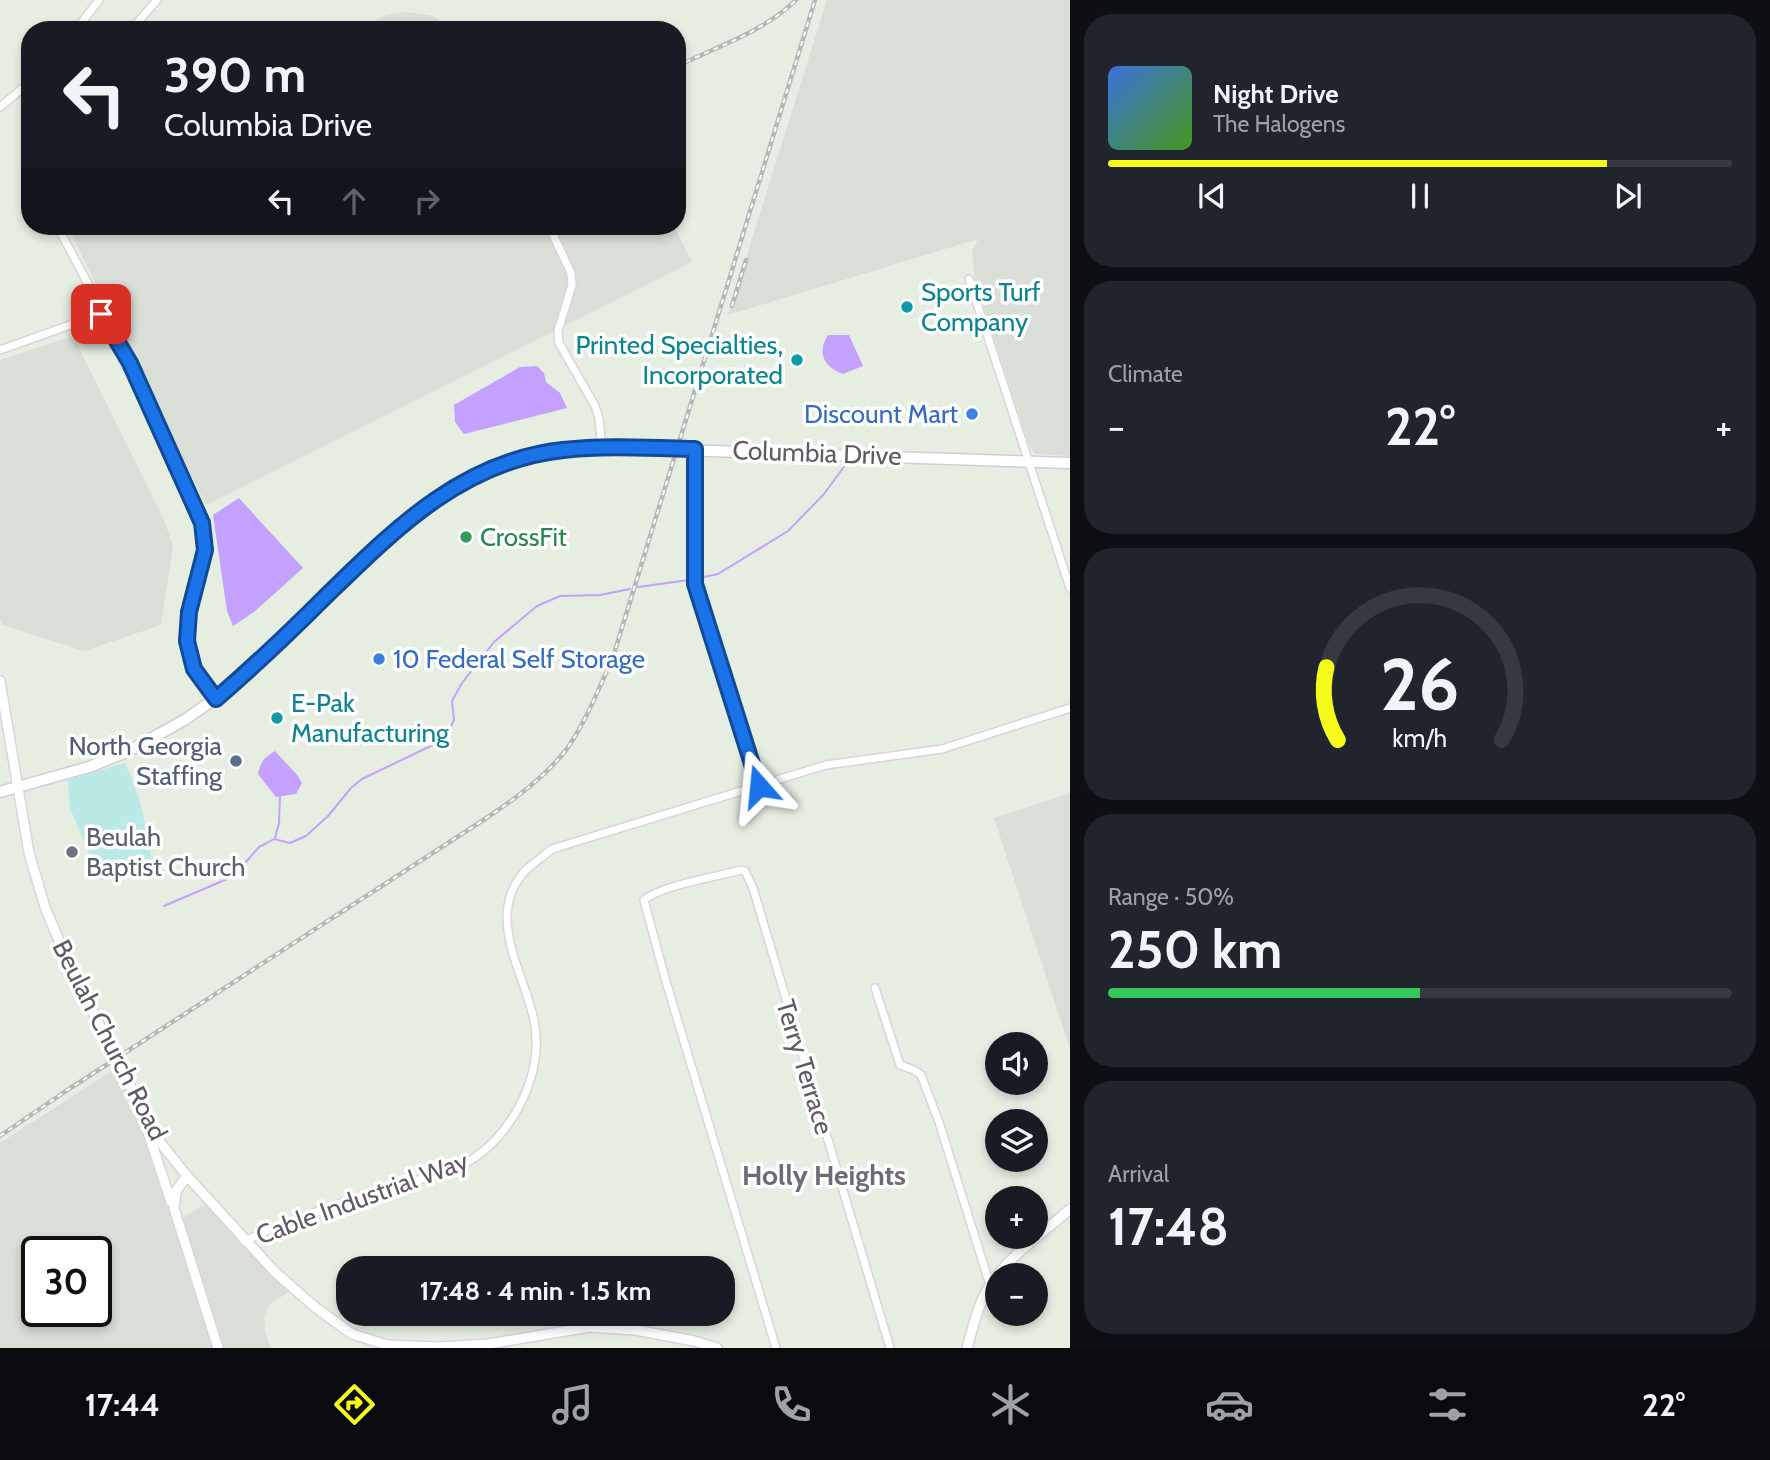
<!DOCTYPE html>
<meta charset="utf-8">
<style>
:root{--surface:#171b24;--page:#20242c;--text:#f1f3f6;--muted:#9ea1a6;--line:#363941;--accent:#f7fb1a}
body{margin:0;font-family:Cabin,sans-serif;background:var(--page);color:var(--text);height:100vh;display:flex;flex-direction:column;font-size:26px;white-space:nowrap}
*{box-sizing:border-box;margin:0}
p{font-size:23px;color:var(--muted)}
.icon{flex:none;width:38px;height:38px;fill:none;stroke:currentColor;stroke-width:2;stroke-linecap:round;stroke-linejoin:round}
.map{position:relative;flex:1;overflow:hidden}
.panel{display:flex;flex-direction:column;gap:14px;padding:14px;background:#0d0f14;width:700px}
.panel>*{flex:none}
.guide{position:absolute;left:21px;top:21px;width:665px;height:214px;border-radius:28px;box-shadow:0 4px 10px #0003;background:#171b24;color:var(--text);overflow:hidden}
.buttons{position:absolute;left:985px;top:1032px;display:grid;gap:14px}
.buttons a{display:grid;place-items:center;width:63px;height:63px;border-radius:50%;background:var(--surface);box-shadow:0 4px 10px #0003;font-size:35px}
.speed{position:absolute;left:21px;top:1236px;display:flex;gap:14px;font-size:35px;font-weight:700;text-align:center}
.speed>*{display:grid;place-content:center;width:91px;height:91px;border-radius:50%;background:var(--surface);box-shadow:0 4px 10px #0003;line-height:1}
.speed .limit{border:4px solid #111;border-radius:10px;background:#fff;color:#111}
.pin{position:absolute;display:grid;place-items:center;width:60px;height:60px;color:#fff;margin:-30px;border-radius:14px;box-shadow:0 4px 10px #0006}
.me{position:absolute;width:77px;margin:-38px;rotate:342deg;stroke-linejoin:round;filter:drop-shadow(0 0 5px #0008)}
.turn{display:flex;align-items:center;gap:24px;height:147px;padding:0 28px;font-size:32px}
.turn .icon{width:91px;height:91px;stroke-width:2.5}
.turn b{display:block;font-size:49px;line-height:60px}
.lanes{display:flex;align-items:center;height:66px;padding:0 28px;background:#0003;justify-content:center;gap:35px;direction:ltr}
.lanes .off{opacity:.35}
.big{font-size:52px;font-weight:800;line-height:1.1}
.panel .tile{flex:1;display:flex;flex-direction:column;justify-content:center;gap:10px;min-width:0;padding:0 24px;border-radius:28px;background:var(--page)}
.panel .dial{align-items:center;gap:0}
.dial svg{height:182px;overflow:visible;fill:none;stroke:var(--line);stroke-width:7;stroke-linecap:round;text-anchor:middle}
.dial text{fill:var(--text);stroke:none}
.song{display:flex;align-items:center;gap:21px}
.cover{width:84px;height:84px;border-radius:10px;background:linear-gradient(135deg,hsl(220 70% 55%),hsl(100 70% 35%))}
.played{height:7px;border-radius:4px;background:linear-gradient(90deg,var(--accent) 80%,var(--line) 80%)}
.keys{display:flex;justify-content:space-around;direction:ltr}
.heat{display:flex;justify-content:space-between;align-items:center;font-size:38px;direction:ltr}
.charge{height:10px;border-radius:5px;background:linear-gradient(90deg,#34c759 50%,var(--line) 0)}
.trip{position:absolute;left:336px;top:1256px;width:399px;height:70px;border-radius:28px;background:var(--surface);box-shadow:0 4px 10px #0003;font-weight:800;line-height:70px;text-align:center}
.tab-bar{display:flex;height:112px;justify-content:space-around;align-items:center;background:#090b0e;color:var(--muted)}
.tab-bar .icon{width:49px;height:49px}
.tab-bar .current{color:var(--accent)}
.tab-bar b{font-size:32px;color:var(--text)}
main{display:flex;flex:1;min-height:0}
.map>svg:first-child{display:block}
.industrial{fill:#d9dfd6;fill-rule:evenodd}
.green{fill:#bae9e6}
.water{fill:#c4a0ff}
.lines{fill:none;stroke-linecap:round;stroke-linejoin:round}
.stream{stroke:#c4a0ff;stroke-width:2}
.minor-casing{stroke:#d9d4dc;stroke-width:10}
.tertiary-casing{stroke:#d9d4dc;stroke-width:12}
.secondary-casing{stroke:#d2ccd6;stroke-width:13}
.minor{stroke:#fff;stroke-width:7}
.tertiary{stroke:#fff;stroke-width:9}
.secondary{stroke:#fff;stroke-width:10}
.rail-casing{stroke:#b8b7b8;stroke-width:4.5}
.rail{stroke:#fff;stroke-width:2;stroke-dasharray:5;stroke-linecap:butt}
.route-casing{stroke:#114b97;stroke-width:18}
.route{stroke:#1a73e8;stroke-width:12}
.culture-dot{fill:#0f9aa8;stroke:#fff;stroke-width:2.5}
.shop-dot{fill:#3f7fe0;stroke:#fff;stroke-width:2.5}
.leisure-dot{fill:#2e9e5b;stroke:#fff;stroke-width:2.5}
.service-dot{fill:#5c6f8a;stroke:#fff;stroke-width:2.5}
.worship-dot{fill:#6b7280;stroke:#fff;stroke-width:2.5}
.labels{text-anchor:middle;stroke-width:7;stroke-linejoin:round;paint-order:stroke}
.culture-label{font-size:26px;fill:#0d838f;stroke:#fff;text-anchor:start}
.shop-label{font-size:26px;fill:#366cbe;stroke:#fff;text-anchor:end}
.street-label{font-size:26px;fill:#5f5a64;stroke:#fff}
.leisure-label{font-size:26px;fill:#27864d;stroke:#fff;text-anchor:start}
.service-label{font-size:26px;fill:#4e5e75;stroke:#fff;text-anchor:end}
.worship-label{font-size:26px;fill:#5b616d;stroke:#fff;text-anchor:start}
.neighbourhood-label{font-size:28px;font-weight:bold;fill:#6f6a76;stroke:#fff}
</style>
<main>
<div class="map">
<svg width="1070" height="1348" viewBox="0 0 1070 1348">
<rect width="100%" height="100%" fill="#e5eee1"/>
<path class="industrial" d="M 827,0 L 1070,0 L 1070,456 L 1035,454 L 1029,445 L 975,280 L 972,252 L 978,239 L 728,315 Z
M 406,12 L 433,16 L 454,30 L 356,30 L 385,15 Z
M 67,226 L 674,226 L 692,262 L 206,505 Z
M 73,336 L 164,520 L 173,546 L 161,625 L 84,651 L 2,625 L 0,619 L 0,360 Z
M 1070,793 L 1070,1049 L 994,818 Z
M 113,1070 L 121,1075 L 141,1120 L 213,1348 L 0,1348 L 0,1143 ZM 37,1251 L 96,1251 L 96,1311 L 37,1311 Z
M 207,1203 L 289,1292 L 270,1304 L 264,1316 L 265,1331 L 271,1348 L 222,1348 L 181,1219 Z"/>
<path class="green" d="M 125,763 C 141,796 147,828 152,864 L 101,881 L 70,808 L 68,780 Z"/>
<path class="water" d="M 828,335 L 849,335 L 863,366 L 843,374 C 823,367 817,352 828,335 Z
M 537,366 L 544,373 L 546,382 L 560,393 L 567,408 L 464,434 L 455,422 L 454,405 L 520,367 Z
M 239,498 L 303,568 L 254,612 L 233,626 L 227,611 L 213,515 Z
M 275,751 L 298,776 L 302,783 L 296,794 L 276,797 L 258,774 C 260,762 265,757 275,751 Z"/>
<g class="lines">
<path class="stream" d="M 699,578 L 718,574 L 788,531 L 824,494 L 846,464
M 638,587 L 689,580
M 275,838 L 279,823 L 280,796
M 164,906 L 227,879 L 238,871 L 259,847 L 265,844 L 274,839 L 290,843 L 306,836 L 328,816 L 351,788 L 362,779 L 437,743 L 450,729 L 454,720 L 452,701 L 462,683 L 494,642 L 537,606 L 560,596 L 600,595 L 630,589"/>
<defs>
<path id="minor" d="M 76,30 L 99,0
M 131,30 L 157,0
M 0,107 L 30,82
M 549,226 L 571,273 L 572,285 L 558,331 L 559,343 L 595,406 L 599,418 L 602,449
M 969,279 L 1070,588
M 101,314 L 130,363 L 202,523 L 205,550 L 189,612 L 187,641 L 194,669 L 216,699
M 0,350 L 101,314 L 95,297 L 62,235 L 59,226
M 695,449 L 694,584 L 759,786
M 875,988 L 900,1065 L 914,1070 L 921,1075 L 939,1122 L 990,1285
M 244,1241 C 288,1222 333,1205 379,1190 C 410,1181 447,1177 474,1158 C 494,1145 508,1127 519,1107 C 533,1080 540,1050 534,1020 C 524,972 483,913 527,869 C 535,862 544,856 552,849 L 826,765 L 942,749 L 1070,708
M 776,1348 L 665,978 L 644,900 C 663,885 715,877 741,870 L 745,871 L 753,888 L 890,1348"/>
<path id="tertiary" d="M 0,681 L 29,853 L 45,907 L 69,965 L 156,1137 L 187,1176 L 275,1272 L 315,1307 L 352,1334 L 387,1345 L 440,1347 L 489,1344 L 589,1327 L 636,1330 L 694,1341 L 717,1348
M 147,1129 L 171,1202
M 187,1176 L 176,1191 L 174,1208 L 218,1348
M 967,1348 C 973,1327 978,1304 990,1285 C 1010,1255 1043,1233 1070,1209"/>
<path id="secondary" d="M 0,792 L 89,767 L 129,751 L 186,719 L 230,688 L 293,629 L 378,546 L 418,511 L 473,476 L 516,461 L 561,450 L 621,448 L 1070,463"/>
</defs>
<use href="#minor" class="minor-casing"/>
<use href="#tertiary" class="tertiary-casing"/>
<use href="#secondary" class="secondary-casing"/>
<use href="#minor" class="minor"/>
<use href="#tertiary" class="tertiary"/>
<use href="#secondary" class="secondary"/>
<defs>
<path id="rail" d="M 677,66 C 717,47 765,31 796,0
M 732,306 L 746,260
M 0,1136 L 66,1091 L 488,817 C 516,798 545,777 566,750 C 586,722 599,688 613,657 L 815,0"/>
</defs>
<use href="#rail" class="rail-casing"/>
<use href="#rail" class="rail"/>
</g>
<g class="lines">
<defs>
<path id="route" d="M 101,314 L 130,363 L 202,523 L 205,550 L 189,612 L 187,641 L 194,669 L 216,699 C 253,667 289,633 324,598 C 393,531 461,461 563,450 C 606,445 651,448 695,449 L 695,584 L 759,786"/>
</defs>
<use href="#route" class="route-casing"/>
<use href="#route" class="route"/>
</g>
<g class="culture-dot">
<circle cx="907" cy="307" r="7"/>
<circle cx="797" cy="360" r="7"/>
<circle cx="277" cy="718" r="7"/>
</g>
<g class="shop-dot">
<circle cx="972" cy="414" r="7"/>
<circle cx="379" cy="659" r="7"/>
</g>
<circle class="leisure-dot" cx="466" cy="537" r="7"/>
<circle class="service-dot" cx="236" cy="761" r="7"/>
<circle class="worship-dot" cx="72" cy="852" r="7"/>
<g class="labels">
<g class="culture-label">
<text x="921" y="301">Sports Turf<tspan x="921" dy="30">Company</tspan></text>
<text x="783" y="354" text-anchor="end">Printed Specialties,<tspan x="783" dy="30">Incorporated</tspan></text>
<text x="291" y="712">E-Pak<tspan x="291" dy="30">Manufacturing</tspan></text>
</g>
<g class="shop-label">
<text x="958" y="423">Discount Mart</text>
<text x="393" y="668" text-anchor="start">10 Federal Self Storage</text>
</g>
<g class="street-label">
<text transform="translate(817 453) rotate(2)" y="9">Columbia Drive</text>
<text transform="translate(110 1040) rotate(63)" y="9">Beulah Church Road</text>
<text transform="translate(805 1067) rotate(73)" y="9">Terry Terrace</text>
<text transform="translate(362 1198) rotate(-20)" y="9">Cable Industrial Way</text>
</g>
<g class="leisure-label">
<text x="480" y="546">CrossFit</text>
</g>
<g class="service-label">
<text x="222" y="755">North Georgia<tspan x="222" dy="30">Staffing</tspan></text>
</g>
<g class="worship-label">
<text x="86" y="846">Beulah<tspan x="86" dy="30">Baptist Church</tspan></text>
</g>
<g class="neighbourhood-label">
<text x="824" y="1185">Holly Heights</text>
</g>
</g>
</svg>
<div class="buttons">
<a><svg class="icon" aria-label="sound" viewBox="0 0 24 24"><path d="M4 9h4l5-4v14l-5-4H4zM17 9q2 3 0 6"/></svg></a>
<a><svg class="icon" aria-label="layers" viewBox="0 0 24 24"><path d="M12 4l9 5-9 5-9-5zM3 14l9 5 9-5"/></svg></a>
<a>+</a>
<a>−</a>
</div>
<div class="speed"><div class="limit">30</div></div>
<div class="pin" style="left:101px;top:314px;background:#d93025"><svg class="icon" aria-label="arrive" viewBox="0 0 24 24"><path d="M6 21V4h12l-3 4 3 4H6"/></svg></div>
<svg class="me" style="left:759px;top:786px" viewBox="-20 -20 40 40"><path d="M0-17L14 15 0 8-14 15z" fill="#1a73e8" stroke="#fff" stroke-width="4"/></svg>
<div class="trip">17:48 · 4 min · 1.5 km</div>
<div class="guide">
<div class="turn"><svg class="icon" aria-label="left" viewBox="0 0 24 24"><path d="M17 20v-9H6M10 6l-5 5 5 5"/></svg><div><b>390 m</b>Columbia Drive</div></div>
<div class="lanes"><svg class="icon" aria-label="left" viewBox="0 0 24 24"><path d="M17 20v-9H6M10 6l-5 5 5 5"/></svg><svg class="icon off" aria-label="ahead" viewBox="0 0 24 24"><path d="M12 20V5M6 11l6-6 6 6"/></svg><svg class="icon off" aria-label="right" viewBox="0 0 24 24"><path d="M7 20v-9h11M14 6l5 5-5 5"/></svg></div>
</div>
</div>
<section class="panel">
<div class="tile">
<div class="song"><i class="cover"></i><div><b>Night Drive</b><p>The Halogens</p></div></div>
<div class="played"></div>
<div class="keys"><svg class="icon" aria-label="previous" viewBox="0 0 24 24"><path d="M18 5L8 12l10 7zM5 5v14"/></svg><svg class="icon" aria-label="pause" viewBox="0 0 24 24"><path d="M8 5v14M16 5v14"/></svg><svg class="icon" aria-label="next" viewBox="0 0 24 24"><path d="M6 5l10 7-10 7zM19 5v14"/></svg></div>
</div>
<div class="tile"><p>Climate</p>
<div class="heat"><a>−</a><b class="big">22°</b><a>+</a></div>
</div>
<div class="tile dial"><svg viewBox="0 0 100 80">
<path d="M14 69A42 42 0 1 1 86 69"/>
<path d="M14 69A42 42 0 0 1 9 37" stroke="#f7fb1a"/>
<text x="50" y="56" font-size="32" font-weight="700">26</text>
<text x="50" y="72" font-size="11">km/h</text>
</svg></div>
<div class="tile"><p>Range · 50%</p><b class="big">250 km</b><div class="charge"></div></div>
<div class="tile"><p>Arrival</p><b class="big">17:48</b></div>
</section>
</main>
<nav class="tab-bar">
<b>17:44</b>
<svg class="icon current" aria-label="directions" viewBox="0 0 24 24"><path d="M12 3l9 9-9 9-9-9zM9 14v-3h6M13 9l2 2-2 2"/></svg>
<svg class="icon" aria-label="music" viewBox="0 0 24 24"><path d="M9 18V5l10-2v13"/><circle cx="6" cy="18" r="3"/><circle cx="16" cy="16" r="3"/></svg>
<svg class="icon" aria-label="phone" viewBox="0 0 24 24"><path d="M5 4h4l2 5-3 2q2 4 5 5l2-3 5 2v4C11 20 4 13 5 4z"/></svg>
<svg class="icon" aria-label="climate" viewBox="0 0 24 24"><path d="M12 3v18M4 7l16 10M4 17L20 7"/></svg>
<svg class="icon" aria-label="car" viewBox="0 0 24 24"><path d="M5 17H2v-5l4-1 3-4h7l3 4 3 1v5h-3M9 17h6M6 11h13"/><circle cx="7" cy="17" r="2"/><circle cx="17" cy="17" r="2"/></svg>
<svg class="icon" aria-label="filters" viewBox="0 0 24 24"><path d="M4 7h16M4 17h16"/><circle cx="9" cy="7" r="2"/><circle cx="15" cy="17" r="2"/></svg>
<b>22°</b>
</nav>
